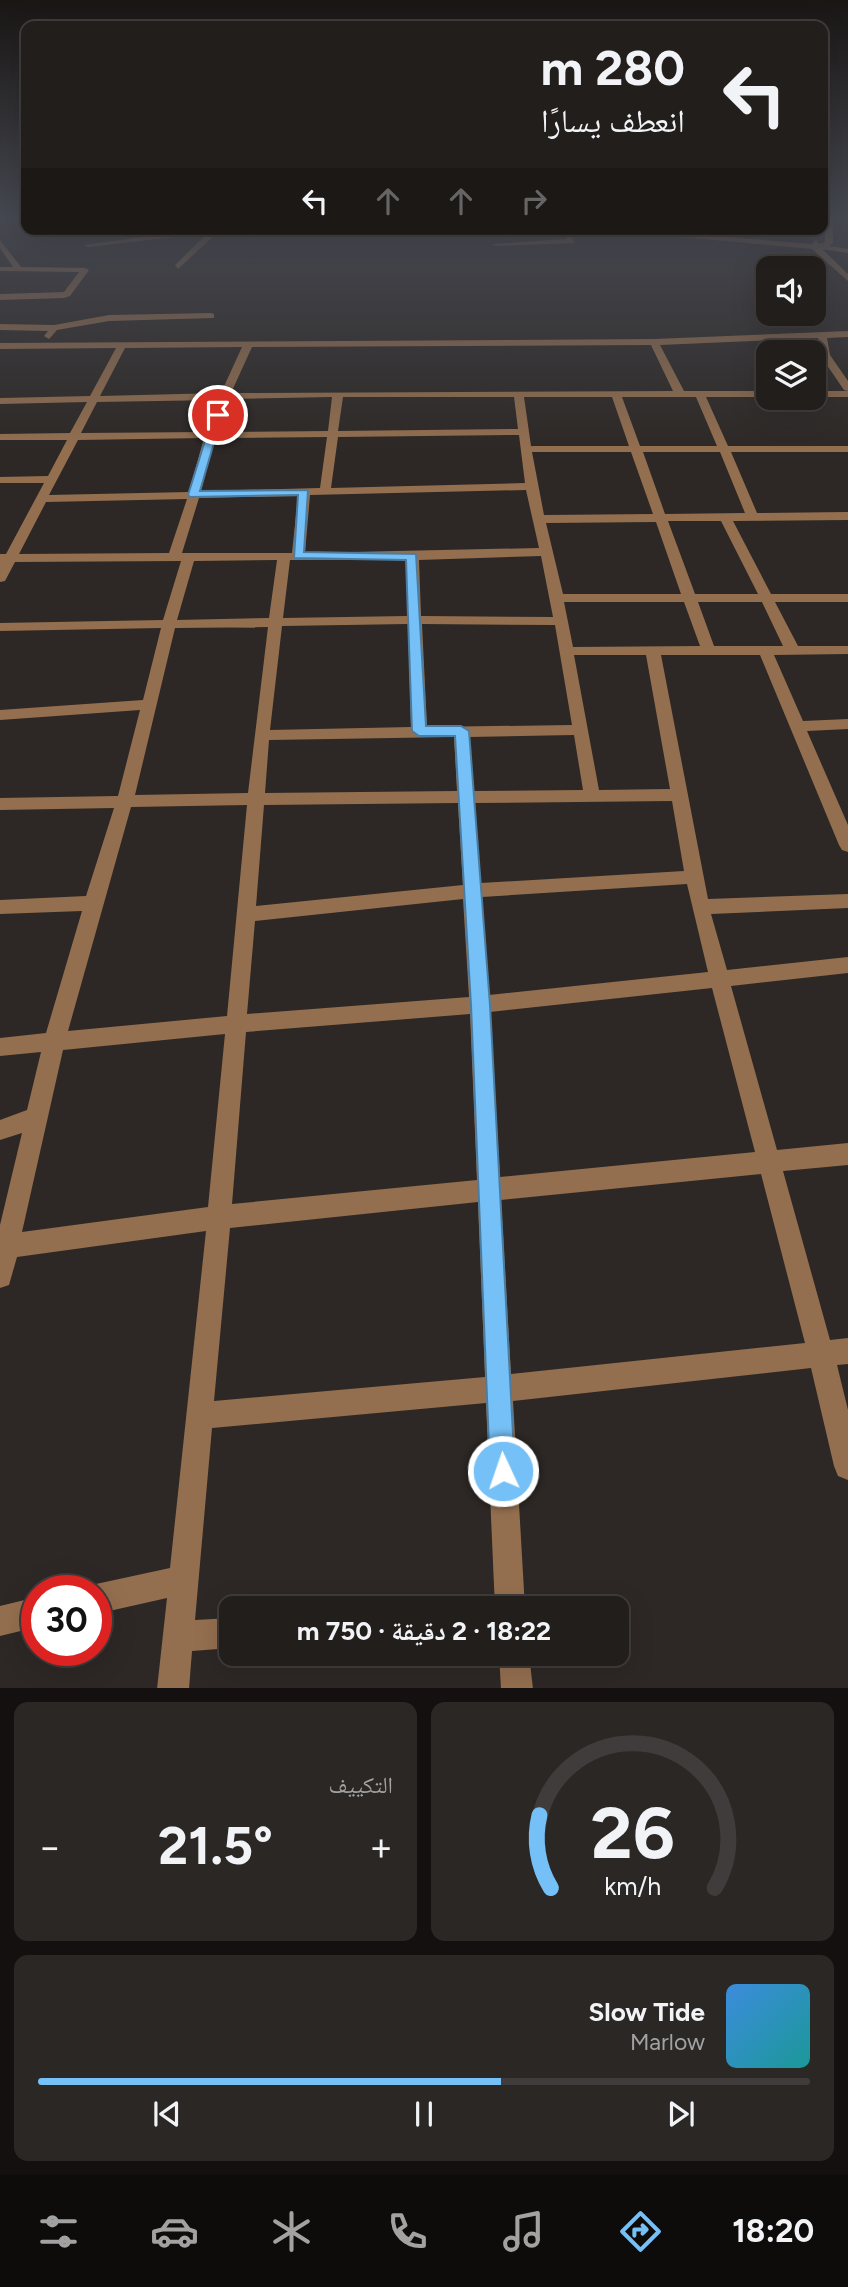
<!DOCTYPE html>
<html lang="ar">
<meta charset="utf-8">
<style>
:root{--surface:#221e1c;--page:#2a2725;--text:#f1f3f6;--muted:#a2a2a3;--line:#3f3c3b;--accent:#75c0f6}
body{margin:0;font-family:Figtree,"Noto Naskh Arabic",sans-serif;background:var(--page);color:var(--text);direction:rtl;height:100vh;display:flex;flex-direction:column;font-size:26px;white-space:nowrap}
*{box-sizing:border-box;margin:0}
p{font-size:23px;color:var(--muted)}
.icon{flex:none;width:38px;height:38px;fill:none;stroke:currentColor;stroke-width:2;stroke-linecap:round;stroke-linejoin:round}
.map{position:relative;height:1688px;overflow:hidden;direction:ltr}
.side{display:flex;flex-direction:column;gap:14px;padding:14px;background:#13100f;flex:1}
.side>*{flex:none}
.hud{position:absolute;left:21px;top:21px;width:807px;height:214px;border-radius:14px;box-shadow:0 7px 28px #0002,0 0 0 2px var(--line);direction:rtl;background:#221e1c;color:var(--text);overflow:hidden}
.buttons{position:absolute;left:756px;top:256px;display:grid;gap:14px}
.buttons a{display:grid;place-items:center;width:70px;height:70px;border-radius:14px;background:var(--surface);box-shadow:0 7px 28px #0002,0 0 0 2px var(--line);font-size:35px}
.speed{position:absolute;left:21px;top:1575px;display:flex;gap:14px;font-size:35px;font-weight:700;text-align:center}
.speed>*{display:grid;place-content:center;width:91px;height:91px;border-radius:50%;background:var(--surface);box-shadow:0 7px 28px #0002,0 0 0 2px var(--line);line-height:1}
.speed .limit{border:10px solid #d22;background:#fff;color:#111}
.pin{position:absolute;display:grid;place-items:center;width:60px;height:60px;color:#fff;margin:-30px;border:4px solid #fff;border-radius:50%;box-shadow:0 2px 7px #0007}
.me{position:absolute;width:77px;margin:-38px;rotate:357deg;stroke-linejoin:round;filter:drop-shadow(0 0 5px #0008)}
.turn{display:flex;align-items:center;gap:24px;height:147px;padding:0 28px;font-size:32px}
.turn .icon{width:91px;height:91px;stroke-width:2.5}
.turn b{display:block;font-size:49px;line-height:60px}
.lanes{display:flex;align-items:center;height:66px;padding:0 28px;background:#0003;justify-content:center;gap:35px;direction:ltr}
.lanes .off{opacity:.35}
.big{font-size:52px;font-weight:700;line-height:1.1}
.side .tile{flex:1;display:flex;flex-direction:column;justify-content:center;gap:10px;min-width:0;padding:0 24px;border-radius:14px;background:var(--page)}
.side .dial{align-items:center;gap:0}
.dial svg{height:182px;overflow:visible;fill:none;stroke:var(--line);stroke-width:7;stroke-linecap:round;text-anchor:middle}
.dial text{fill:var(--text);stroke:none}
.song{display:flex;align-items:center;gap:21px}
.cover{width:84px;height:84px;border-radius:10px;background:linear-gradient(135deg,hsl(210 70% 55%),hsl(180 70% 35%))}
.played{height:7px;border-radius:4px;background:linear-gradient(90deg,var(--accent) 60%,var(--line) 60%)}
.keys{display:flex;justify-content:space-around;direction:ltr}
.heat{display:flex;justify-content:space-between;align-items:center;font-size:38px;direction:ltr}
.side .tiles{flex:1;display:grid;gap:14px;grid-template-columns:1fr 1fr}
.tile:last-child{grid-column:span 2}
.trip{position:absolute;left:219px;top:1596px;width:410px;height:70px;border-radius:14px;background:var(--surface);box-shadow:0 7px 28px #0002,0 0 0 2px var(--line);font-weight:700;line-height:70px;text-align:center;direction:rtl}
.tabs{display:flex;height:112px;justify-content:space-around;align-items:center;background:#0e0c0b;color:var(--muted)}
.tabs .icon{width:49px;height:49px}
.tabs .current{color:var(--accent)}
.tabs b{font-size:32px;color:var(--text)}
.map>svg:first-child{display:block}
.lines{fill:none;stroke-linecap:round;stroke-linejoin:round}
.minor{fill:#946f4f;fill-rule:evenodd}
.route{fill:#75c0f6;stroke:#4c7da0;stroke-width:2}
</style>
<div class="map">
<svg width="848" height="1689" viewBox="0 0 848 1689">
<rect width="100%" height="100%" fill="#2d2825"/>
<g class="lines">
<path class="minor" d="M 825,216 L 833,216 L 833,243 L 829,246 L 848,249 L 848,253 L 822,249 L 848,274 L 848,281 L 812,249 L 593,229 L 628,229 L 812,244 L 816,239 L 819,244 L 825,242 Z
M 203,229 L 220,230 L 178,269 L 175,265 L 208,233 L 88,247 L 84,245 Z
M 559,229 L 567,229 L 575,243 L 496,246 L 492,244 L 567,239 Z
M 0,240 L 21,267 L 85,268 L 89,270 L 70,296 L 64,298 L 0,300 L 0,294 L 64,292 L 79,272 L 0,271 L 0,267 L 13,267 L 0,248 Z
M 211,313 L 214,314 L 214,318 L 109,321 L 57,330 L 49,339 L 44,336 L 48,331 L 0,330 L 0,324 L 54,325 L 109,315 Z
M 848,331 L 848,337 L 827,338 L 830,355 L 848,381 L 848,397 L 814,397 L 814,391 L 848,391 L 844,390 L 820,355 L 818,338 L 660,345 L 684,391 L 768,391 L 768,397 L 706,397 L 728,446 L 848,446 L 848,452 L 731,452 L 757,513 L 848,512 L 848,520 L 733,521 L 771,594 L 848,594 L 848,602 L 775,602 L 798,646 L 848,646 L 848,654 L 774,655 L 803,721 L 848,719 L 848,729 L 807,731 L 848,825 L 848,852 L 842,850 L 839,845 L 760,655 L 661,655 L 708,899 L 848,894 L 848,908 L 711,914 L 727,970 L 848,957 L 848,973 L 731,986 L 777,1150 L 848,1143 L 848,1165 L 783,1171 L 830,1340 L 848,1338 L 848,1364 L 837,1365 L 848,1410 L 848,1480 L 838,1476 L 834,1466 L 811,1368 L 513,1401 L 525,1608 L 495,1608 L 486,1403 L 212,1428 L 195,1620 L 231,1618 L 231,1648 L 192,1651 L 189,1689 L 157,1689 L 167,1598 L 96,1614 L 96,1591 L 84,1591 L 96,1584 L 170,1568 L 206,1231 L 17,1257 L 9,1285 L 0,1288 L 0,1225 L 22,1133 L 0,1140 L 0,1120 L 27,1110 L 41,1052 L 0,1056 L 0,1038 L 46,1033 L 82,911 L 0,914 L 0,900 L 86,896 L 114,808 L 0,810 L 0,798 L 118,796 L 140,710 L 0,720 L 0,710 L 143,700 L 161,628 L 0,631 L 0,623 L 163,620 L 181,561 L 15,562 L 5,581 L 0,582 L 0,554 L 6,554 L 44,483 L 0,483 L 0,477 L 48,476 L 67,440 L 0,440 L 0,434 L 70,433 L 87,402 L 0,404 L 0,398 L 90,396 L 116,348 L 0,349 L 0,343 L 654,339 ZM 651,345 L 673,391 L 231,393 L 252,347 ZM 242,347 L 221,393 L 100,396 L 125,348 ZM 332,397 L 328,431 L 216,432 L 228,399 ZM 343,397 L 514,397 L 518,429 L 338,431 ZM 524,397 L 612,397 L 629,446 L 531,446 ZM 622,397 L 696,397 L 717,446 L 640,446 ZM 218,400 L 206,432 L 81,433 L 97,402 ZM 519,435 L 525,483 L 331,488 L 338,437 ZM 327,437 L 320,488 L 201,491 L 215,438 ZM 204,438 L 189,492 L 49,495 L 78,440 ZM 532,452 L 631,452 L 653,514 L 544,515 ZM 643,452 L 720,452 L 745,513 L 665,514 ZM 526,490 L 539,548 L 305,553 L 310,495 ZM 298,496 L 292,553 L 182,553 L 199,498 ZM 187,499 L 169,553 L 19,554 L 46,502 ZM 668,521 L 721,521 L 758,594 L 695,594 ZM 656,522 L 681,594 L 563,594 L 546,523 ZM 541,556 L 553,617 L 421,616 L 419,560 ZM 277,560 L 269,618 L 177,620 L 194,561 ZM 290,560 L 406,560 L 408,616 L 283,618 ZM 564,602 L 684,602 L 700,646 L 573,647 ZM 698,602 L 762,602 L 783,646 L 714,646 ZM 408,624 L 411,727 L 270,730 L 282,626 ZM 422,624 L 555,625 L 572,725 L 427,727 ZM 268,627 L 248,793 L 135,795 L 175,628 ZM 574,655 L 646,655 L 670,789 L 599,790 ZM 574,735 L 583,790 L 473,791 L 469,737 ZM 454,737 L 457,791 L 265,793 L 269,740 ZM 672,801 L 684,871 L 481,883 L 474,803 ZM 458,803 L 463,885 L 256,906 L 264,805 ZM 247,805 L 227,1016 L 68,1031 L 131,807 ZM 687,884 L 708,972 L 489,995 L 482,897 ZM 463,899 L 469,997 L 247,1014 L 255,921 ZM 712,988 L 755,1152 L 500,1177 L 490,1012 ZM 470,1014 L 477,1180 L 232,1204 L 246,1032 ZM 225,1034 L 208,1207 L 22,1232 L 63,1050 ZM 761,1174 L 805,1343 L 511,1374 L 501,1200 ZM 478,1202 L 485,1377 L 214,1401 L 230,1228 Z
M 37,1597 L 37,1627 L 0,1636 L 0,1606 Z
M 499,1654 L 529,1654 L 533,1689 L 501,1689 Z"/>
</g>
<linearGradient id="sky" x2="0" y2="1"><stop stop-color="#191614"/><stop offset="0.48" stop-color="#464851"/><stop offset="1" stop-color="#464851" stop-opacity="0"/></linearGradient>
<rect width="848" height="453" fill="url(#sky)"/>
<path class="route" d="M 218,412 L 222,415 L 200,491 L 308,490 L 304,552 L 416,554 L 426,726 L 461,726 L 469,731 L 490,1005 L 515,1471 L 512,1480 L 503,1484 L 494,1480 L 490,1471 L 471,1005 L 455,736 L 419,736 L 412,731 L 406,560 L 294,558 L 298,495 L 190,497 L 188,495 L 213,415 Z"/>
</svg>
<div class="buttons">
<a><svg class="icon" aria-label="sound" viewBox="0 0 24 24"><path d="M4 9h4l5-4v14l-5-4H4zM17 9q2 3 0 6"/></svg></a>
<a><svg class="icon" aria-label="layers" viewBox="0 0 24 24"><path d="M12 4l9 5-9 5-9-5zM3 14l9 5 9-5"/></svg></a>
</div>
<div class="speed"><div class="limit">30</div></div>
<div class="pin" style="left:218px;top:415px;background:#d93025"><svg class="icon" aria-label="arrive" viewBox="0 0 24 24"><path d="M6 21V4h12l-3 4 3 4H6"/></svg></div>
<svg class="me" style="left:503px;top:1471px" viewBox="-20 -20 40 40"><circle r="17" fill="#75c0f6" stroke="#fff" stroke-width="3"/><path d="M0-11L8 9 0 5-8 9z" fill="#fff"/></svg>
<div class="trip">18:22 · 2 دقيقة · 750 m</div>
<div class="hud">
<div class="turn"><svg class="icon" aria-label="left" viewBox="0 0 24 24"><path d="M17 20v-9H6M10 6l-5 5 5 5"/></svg><div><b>280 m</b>انعطف يسارًا</div></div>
<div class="lanes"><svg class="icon" aria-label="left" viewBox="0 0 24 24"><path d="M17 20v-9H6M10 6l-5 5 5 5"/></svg><svg class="icon off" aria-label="ahead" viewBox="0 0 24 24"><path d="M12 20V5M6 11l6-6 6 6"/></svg><svg class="icon off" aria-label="ahead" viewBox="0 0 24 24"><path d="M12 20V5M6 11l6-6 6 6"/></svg><svg class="icon off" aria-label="right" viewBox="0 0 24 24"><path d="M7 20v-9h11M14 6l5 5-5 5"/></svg></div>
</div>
</div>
<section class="side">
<div class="tiles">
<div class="tile dial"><svg viewBox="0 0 100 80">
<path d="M14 69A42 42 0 1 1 86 69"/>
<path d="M14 69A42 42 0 0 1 9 37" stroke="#75c0f6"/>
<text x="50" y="56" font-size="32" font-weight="700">26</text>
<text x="50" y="72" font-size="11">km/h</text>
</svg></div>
<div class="tile"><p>التكييف</p>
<div class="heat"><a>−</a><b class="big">21.5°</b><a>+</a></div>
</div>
<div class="tile">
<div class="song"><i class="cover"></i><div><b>Slow Tide</b><p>Marlow</p></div></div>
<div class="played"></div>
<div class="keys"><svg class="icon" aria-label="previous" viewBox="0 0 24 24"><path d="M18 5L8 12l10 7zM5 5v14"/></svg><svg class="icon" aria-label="pause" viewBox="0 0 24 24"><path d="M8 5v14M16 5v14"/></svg><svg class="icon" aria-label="next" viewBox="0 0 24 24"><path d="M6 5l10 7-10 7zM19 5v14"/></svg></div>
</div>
</div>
</section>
<nav class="tabs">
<b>18:20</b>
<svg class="icon current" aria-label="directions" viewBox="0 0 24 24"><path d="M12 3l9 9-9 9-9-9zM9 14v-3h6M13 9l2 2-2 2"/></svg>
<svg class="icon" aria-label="music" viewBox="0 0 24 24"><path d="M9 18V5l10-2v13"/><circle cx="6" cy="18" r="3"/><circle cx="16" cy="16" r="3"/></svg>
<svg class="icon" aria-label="phone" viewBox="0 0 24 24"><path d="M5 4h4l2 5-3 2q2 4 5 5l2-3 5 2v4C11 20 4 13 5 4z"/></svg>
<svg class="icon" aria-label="climate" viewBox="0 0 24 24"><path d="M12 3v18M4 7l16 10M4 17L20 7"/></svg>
<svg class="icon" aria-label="car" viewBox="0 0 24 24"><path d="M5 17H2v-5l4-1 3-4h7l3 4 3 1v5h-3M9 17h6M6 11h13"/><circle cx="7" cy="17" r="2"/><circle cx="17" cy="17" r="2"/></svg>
<svg class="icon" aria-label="filters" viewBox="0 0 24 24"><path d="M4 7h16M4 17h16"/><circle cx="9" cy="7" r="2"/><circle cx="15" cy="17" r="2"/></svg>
</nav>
